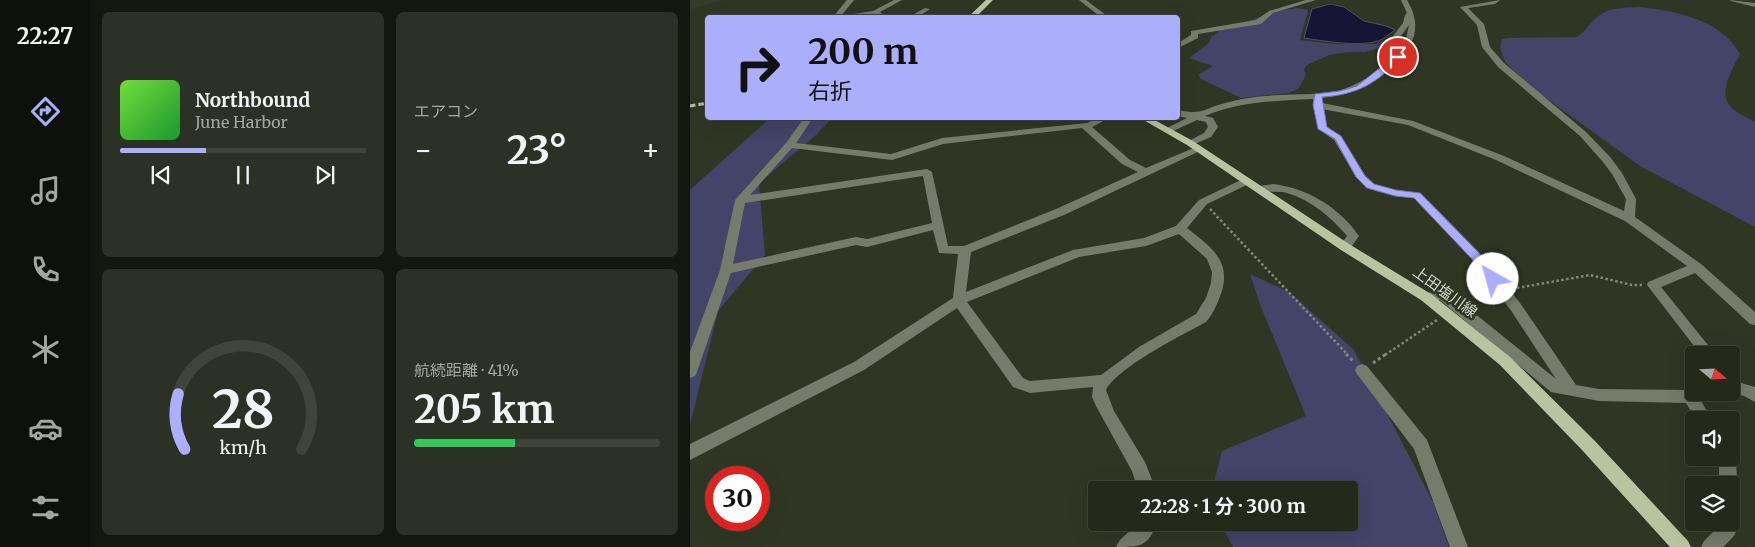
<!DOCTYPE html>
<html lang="ja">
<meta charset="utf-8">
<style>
:root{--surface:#23291b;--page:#2b3124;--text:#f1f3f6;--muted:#a3a6a3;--line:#40453a;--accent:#abaffb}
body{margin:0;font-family:Merriweather,"Noto Sans JP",serif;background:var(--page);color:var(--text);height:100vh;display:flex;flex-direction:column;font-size:19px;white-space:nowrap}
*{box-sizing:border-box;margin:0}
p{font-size:16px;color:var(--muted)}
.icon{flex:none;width:28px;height:28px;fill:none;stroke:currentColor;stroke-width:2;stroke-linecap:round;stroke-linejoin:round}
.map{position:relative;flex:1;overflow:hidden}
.panel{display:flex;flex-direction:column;gap:12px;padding:12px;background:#13170f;width:600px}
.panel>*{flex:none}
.guide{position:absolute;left:15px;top:15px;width:475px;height:105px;border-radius:5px;box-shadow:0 5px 20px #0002,0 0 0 1px var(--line);background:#abaffb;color:#111;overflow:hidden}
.needle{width:32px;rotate:109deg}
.buttons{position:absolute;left:995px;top:346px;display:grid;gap:10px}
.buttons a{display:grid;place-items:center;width:55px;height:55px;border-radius:5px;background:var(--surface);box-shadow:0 5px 20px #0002,0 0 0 1px var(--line);font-size:25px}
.speed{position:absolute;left:15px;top:466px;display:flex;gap:10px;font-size:25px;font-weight:700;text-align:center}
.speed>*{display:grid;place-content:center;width:65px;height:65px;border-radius:50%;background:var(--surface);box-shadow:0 5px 20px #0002,0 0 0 1px var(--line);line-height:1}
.speed .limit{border:8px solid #d22;background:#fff;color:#111}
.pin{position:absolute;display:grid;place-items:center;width:42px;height:42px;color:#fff;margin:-21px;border:2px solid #fff;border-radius:50%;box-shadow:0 1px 5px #0007}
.me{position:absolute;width:55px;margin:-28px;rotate:322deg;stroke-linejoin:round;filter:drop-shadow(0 0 4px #0008)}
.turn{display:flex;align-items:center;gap:18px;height:105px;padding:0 20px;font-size:22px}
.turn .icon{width:65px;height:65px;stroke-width:2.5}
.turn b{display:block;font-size:35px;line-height:42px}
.big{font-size:38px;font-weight:700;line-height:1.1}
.panel .widget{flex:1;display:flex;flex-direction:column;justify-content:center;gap:8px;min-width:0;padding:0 18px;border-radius:8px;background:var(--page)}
.panel .dial{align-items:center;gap:0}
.dial svg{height:130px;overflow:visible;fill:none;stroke:var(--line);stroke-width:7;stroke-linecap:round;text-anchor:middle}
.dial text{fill:var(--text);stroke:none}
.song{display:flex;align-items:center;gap:15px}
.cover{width:60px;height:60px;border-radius:8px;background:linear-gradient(135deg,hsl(100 70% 55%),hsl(130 70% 35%))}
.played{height:5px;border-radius:2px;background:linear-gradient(90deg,var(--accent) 35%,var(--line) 35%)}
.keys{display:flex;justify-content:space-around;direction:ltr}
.heat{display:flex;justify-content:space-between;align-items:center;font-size:28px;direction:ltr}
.charge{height:8px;border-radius:4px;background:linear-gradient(90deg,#34c759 41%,var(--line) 0)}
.panel .tiles{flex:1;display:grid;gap:12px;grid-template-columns:repeat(2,1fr)}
.trip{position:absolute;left:398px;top:481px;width:270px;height:50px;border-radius:5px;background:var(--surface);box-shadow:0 5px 20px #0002,0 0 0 1px var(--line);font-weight:700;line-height:50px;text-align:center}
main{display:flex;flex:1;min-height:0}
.dock{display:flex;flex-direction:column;width:90px;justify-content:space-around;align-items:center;background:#0e100b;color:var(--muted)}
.dock .icon{width:35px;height:35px}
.dock .on{color:var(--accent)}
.dock b{font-size:22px;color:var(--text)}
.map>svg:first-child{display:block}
.green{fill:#424468}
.water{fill:#151434;stroke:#4e4f62}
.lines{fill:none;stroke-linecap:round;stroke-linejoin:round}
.path-far1{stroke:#828979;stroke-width:2.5;stroke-dasharray:2.5 2.5;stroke-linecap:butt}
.path{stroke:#828979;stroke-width:3;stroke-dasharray:3 3;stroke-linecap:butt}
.minor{fill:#757c6b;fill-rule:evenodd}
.major{fill:#b6c5a0;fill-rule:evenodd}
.rail{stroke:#b8bdb0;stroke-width:3;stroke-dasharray:5.5 3;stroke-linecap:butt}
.shaded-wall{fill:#363b2e}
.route{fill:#abaffb;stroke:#6f72a3}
.labels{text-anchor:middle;stroke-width:5;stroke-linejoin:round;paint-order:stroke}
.street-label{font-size:15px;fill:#d3d8cc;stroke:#2f3724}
</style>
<main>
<nav class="dock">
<b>22:27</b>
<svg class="icon on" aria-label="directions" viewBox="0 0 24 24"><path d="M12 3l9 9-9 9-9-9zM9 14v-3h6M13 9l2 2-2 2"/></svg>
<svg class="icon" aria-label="music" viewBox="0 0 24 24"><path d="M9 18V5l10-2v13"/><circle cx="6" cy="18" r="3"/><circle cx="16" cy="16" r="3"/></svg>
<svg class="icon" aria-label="phone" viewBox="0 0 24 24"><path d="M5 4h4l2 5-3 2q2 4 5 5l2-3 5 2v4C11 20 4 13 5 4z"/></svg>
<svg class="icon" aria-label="climate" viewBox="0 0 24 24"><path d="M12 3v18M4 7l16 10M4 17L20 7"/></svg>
<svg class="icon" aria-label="car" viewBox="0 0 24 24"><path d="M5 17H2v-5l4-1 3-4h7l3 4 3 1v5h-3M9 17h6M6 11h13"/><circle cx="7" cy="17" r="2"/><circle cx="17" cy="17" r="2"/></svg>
<svg class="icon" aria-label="filters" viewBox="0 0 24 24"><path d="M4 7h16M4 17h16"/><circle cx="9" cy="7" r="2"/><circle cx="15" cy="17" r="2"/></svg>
</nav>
<section class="panel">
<div class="tiles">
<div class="widget">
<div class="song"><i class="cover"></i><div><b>Northbound</b><p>June Harbor</p></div></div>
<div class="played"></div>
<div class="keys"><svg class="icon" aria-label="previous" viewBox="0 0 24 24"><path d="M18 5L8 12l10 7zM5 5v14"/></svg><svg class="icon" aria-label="pause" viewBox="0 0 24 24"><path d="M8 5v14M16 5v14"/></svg><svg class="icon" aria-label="next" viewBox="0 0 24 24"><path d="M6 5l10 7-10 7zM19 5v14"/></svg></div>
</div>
<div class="widget"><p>エアコン</p>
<div class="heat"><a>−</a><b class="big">23°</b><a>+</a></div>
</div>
<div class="widget dial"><svg viewBox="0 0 100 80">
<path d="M14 69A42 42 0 1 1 86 69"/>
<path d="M14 69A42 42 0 0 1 10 35" stroke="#abaffb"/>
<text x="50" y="56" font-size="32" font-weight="700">28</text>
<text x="50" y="72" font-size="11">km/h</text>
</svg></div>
<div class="widget"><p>航続距離 · 41%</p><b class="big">205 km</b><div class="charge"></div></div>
</div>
</section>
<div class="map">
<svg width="1065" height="547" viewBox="0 0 1065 547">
<rect width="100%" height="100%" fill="#2f3724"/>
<path class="green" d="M 949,7 C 985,11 1031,19 1050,54 C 1043,68 1029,90 1039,105 C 1044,112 1058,118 1065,122 L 1065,227 L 950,166 L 842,88 L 815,62 L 810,48 L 812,39 L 818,38 L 887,37 C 896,31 901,21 910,15 C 920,7 937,8 949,7 Z
M 607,8 L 618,10 L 610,40 L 642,44 L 686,44 L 703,36 L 700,44 L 696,46 L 675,52 L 658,52 L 639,55 L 617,65 L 614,69 L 616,75 L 609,88 L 599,93 L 551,98 L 511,79 L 508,75 L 523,66 L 499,58 L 519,43 L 521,37 L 531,30 L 588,11 Z
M 80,118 L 142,118 L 126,135 L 69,183 L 75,255 L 28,311 L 0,425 L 0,190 Z
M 560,274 L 599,292 L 664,350 L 743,502 L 759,547 L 543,547 L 530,523 L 659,522 L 659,490 L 522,490 L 532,451 L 616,416 L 571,307 Z"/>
<path class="water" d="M 640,4 L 654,7 L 674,21 L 696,26 L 705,30 C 699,34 694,39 688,41 C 670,47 633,41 614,38 L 622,9 Z"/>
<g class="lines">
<path class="path-far1" d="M 520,209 L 658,355
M 827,288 L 900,275 L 942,285 L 952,285
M 695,355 L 747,320"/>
<path class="path" d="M 656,354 L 664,362
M 683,363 L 696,354"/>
<path class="minor" d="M 157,0 L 164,0 L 151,16 L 183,11 L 204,0 L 212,0 L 190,12 L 197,18 L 187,18 L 184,15 L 142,18 Z
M 389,0 L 396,0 L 420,18 L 412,18 Z
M 616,0 L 626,0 L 583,13 L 571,24 L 508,34 L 508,38 L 488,48 L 488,43 L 501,35 L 501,31 L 566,20 L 579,11 Z
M 711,0 L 717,0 C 731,24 727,42 707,61 C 698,71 689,79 677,86 C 663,93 647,96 632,98 L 632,103 L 723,121 L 814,156 L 934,211 L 936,199 L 922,174 L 913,162 L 890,136 L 808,67 L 792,47 L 787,25 L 770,7 L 810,0 L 805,4 L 778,8 L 794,24 L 800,47 L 814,63 L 896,132 L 921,158 L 932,173 L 946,199 L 945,217 L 1011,264 L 1065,312 L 1065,325 L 1060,324 L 1005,273 L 971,287 L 1026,355 L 1011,355 L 957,285 L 958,282 L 997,266 L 935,221 L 806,160 L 718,125 L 632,109 L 637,128 L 651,136 L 675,175 L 684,184 L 705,190 L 731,193 L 789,252 L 830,303 L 886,385 L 909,389 L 998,390 L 1004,387 L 1004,392 L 1016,392 L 1010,399 L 1022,420 L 1006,420 L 996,403 L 909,401 L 861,392 L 750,300 L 731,300 L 729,297 L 731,294 L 753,290 L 758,292 L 866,379 L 820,309 L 781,258 L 724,198 L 705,196 L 676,188 L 666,177 L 644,140 L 628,129 L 623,105 L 623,99 C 586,101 550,101 515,116 L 523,118 L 528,127 L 521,137 L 500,146 L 495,143 L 514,133 L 518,127 L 516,122 L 507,120 L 481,132 L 478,133 L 473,130 L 497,118 L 488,116 L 488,110 C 511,115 511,110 532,104 C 551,98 570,96 589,95 C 610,94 634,95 654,89 C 673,82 688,72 702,58 L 697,55 L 700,40 L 713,23 L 715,15 L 717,13 ZM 719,25 L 716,39 L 705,54 L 708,40 Z
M 1040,0 L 1065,3 L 1065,7 L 1041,1 Z
M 235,8 L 240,9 L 226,18 L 217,18 Z
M 114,118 L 123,118 L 106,143 L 201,154 L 252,138 L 397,123 L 408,118 L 419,118 L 402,127 L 440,160 L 456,168 L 506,147 L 509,146 L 514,149 L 374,215 L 281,252 L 276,292 L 383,250 L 454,238 L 486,226 L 509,200 L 553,179 L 561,179 L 562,181 L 561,183 L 517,204 L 497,228 C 519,246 541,259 532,291 C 528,302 524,313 516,322 C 492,335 428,367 416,390 L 424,411 L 455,462 L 466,490 L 448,490 L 442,471 L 406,406 L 402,397 L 403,387 L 340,393 L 323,387 L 267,308 L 174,370 L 0,460 L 0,444 L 164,362 L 263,298 L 268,254 L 249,253 L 243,230 L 177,247 L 166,245 L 41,273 L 7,372 L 5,376 L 0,378 L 0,352 L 30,270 L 45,200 L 96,143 ZM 392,128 L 432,164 L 448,172 L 366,209 L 274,246 L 258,246 L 242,172 L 237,169 L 60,195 L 102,148 L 202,160 L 253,144 ZM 233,176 L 242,223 L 177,239 L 166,237 L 43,264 L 55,203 ZM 489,234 L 517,259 L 522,272 L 521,283 L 516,298 L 506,314 L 449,347 L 411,375 L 340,381 L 333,378 L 277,302 L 389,257 L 456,246 Z
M 583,184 C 617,188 649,207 669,236 L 659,250 L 655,251 L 649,247 L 657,236 C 641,217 621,200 597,193 C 588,190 569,194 564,189 L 569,186 Z
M 672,364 L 677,366 L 737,440 L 778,547 L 760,547 L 724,449 L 667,374 L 665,370 L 667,366 Z
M 1041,380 L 1065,387 L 1065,402 L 1054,396 L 1041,392 Z
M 1041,452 C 1048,460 1048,481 1044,491 L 1041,492 L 1041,485 L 1029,485 L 1029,458 L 1041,458 Z
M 1041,514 L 1045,516 C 1051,531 1044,537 1033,547 L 1011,547 L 1014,541 L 1030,525 L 1030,522 L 1041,522 Z
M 448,522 L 468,522 C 457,547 451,547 426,547 C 430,536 442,532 448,522 Z"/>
<path class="major" d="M 296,0 L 303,0 L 285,18 L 277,18 Z
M 450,118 L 461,118 L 503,141 L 659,244 L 741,294 L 820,357 L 904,440 L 998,541 L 1001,547 L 980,547 L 892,450 L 810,365 L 731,300 L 651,250 L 497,145 Z"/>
<path class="rail" d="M 0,106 L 18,103"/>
</g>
<path class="shaded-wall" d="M 0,0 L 31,0 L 31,1 L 0,9 Z"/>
<path class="route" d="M 706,55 L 712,57 C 687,83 667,95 632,97 L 637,127 L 651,136 L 675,176 L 684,184 L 706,190 L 730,193 L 789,253 L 807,276 L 809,279 L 807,282 L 799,282 L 781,258 L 724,198 L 705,196 L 677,188 L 666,177 L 645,139 L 628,129 L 623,105 L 625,94 L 650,91 L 667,86 Z"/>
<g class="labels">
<g class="street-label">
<text transform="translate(755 292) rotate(36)" y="5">上田塩川線</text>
</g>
</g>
</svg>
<div class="buttons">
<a><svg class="needle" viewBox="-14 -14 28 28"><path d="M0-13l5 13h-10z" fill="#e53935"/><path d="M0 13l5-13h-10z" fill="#a3a6a3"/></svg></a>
<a><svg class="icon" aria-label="sound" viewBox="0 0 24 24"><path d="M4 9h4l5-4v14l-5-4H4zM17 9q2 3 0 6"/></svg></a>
<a><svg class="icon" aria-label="layers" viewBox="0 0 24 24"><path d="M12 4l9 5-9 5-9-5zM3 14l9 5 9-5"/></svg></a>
</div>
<div class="speed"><div class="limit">30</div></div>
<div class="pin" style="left:708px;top:57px;background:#d93025"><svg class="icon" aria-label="arrive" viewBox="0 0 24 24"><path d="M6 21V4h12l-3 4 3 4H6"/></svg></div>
<svg class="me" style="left:803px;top:279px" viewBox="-20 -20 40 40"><circle r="19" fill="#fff"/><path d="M0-13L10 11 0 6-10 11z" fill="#abaffb"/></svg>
<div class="trip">22:28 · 1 分 · 300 m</div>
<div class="guide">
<div class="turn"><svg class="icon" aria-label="right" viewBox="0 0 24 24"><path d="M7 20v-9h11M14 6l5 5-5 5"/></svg><div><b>200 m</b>右折</div></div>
</div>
</div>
</main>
